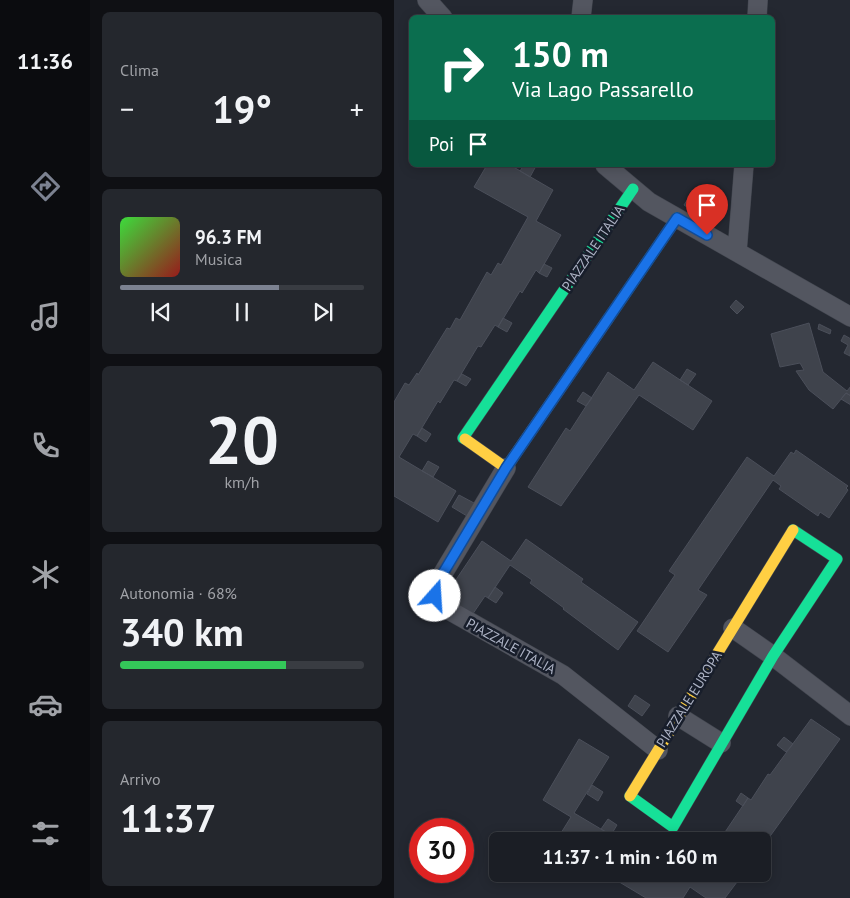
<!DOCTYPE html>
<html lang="it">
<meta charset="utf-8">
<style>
:root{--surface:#1b1e25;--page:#24272d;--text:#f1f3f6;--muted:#a0a2a7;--line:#393c42;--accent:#7c8291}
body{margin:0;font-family:"PT Sans",sans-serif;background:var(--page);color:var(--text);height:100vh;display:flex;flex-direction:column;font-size:19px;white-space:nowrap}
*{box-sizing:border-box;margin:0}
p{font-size:16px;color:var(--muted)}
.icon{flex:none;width:28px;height:28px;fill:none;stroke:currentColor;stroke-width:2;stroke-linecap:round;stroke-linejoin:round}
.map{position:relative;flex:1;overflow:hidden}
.side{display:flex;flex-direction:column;gap:12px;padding:12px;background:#0f1014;width:304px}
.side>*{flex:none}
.guide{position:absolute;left:15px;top:15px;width:366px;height:152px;border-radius:8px;box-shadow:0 2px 12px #0003,0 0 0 1px var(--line);background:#0b6e4f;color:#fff;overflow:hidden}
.speed{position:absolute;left:15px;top:818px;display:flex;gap:10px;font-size:25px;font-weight:700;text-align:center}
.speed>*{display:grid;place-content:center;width:65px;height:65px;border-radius:50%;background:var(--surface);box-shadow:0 2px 12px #0003,0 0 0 1px var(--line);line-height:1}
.speed .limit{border:8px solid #d22;background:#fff;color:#111}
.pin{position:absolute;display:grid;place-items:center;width:42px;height:42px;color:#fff;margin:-51px -21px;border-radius:50% 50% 50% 0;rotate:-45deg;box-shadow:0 0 5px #0007}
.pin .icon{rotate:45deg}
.me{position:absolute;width:55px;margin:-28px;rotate:19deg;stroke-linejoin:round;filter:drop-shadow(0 0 4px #0008)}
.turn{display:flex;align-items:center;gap:18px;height:105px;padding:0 20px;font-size:22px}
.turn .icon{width:65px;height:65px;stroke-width:2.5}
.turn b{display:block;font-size:35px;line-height:42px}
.then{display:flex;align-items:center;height:48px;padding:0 20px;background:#0003;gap:10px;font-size:19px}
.big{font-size:38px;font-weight:800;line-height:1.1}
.side .card{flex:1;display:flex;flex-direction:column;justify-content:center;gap:8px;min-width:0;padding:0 18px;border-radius:8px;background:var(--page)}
.side .dial{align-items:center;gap:0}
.dial b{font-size:65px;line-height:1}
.song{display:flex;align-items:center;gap:15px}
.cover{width:60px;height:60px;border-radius:8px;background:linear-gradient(135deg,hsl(120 70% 55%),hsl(0 70% 35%))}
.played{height:5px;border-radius:2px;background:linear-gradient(90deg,var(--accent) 65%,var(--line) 65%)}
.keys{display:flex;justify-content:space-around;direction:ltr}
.heat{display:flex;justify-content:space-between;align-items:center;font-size:28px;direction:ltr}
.charge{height:8px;border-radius:4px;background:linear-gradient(90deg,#34c759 68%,var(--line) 0)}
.trip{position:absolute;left:95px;top:832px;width:282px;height:50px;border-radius:8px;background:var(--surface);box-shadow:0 2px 12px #0003,0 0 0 1px var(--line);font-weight:800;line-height:50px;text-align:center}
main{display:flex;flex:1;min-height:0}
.tab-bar{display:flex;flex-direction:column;width:90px;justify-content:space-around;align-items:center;background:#0b0c0f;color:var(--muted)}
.tab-bar .icon{width:35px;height:35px}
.tab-bar .current{color:var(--accent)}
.tab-bar b{font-size:22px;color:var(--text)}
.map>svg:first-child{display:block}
.building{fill:#3f434c;stroke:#4b4f5a}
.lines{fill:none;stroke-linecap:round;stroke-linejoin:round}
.street-casing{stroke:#41454e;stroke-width:20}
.fast-casing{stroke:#41454e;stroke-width:12}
.slow-casing{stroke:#41454e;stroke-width:12}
.street{stroke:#535660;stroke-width:19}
.fast{stroke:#16e098;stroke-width:11}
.slow{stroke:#ffcf43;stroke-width:11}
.route-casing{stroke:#114b97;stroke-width:12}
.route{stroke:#1a73e8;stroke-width:9}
.labels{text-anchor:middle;stroke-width:5;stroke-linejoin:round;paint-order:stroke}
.street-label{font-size:14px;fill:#acb2c4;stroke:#181e2b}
</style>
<main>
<nav class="tab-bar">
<b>11:36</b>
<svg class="icon current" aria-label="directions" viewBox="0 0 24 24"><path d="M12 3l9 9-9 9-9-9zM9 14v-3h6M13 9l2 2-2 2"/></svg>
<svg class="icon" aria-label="music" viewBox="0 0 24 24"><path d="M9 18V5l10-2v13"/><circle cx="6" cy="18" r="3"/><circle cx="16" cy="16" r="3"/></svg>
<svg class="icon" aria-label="phone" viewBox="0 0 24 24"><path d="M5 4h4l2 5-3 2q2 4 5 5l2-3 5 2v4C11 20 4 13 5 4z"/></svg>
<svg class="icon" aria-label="climate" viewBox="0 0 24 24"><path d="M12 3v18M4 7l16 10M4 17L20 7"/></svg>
<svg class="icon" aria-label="car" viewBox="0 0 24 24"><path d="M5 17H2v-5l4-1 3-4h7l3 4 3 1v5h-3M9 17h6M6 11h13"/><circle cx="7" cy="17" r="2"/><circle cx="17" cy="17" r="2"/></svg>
<svg class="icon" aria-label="filters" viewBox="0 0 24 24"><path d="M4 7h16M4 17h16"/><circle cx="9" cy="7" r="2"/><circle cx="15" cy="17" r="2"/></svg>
</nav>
<section class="side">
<div class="card"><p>Clima</p>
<div class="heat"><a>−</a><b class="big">19°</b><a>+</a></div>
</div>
<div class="card">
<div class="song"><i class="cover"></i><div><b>96.3 FM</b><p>Musica</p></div></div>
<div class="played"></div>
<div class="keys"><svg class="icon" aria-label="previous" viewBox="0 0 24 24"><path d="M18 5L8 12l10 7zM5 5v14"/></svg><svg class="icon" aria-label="pause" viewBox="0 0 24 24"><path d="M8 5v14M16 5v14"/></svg><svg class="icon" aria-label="next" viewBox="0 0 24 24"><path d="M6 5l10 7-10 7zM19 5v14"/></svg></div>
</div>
<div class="card dial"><b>20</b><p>km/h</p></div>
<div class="card"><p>Autonomia · 68%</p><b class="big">340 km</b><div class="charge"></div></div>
<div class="card"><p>Arrivo</p><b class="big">11:37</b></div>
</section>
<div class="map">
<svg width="457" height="898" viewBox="0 0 457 898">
<rect width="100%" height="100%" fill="#242831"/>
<path class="building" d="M 93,165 L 116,165 L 159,190 L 142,221 L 167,235 L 145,273 L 142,270 L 128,293 L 126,291 L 104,327 L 101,325 L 87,347 L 84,346 L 63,381 L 60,380 L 46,403 L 44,401 L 23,436 L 19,434 L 5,457 L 62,491 L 44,522 L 0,496 L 0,402 L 11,383 L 15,385 L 23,373 L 24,375 L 53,328 L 56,329 L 62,318 L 66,320 L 93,272 L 97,275 L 104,263 L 107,265 L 134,217 L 80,187 Z
M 130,165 L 142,166 L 136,177 L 126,171 Z
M 297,194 L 315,206 L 307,217 L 290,205 Z
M 150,264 L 158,268 L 153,277 L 145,273 Z
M 342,300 L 350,307 L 343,314 L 336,307 Z
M 109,318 L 118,323 L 113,332 L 104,327 Z
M 415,323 L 429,372 L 453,391 L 457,386 L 457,396 L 452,393 L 439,409 L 415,390 L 402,371 L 410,370 L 406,363 L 386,367 L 377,334 Z
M 425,324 L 437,330 L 436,334 L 424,329 Z
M 450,335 L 457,339 L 456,356 L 450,353 L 454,345 L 447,341 Z
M 259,362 L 318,401 L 299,430 L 245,395 L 167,506 L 134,487 L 172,428 L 176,431 L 214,372 L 240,390 Z
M 293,369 L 302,374 L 294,385 L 286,380 Z
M 68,374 L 77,379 L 72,386 L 63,381 Z
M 189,392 L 198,398 L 192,406 L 183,401 Z
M 452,393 L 457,396 L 457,405 L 447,399 Z
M 28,428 L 37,434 L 32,442 L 23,436 Z
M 402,450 L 454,486 L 452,488 L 454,490 L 435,518 L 426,512 L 424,516 L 385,489 L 387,486 L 379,480 L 304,590 L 313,595 L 274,652 L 243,631 L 281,575 L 275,571 L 353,457 L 380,476 L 397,452 L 400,454 Z
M 34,461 L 45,467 L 39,477 L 28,471 Z
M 65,495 L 80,503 L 73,516 L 58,507 Z
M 132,539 L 189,579 L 187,582 L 244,622 L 224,650 L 169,609 L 170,608 L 136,583 L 138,580 L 116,565 L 94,598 L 91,596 L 76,618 L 49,599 L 88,541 L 117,561 Z
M 101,587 L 109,593 L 102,603 L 94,598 Z
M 241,695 L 256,705 L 248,716 L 234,706 Z
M 417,719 L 446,739 L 369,846 L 369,841 L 325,841 L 354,798 L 357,800 L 374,774 L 376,775 Z
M 390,737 L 399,744 L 392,752 L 383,745 Z
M 185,739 L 215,757 L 180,813 L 227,841 L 162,841 L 177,817 L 149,800 Z
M 198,785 L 209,792 L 204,801 L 193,794 Z
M 347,793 L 354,798 L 349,806 L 342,801 Z
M 214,819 L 223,825 L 217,835 L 207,829 Z
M 212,874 L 290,874 L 297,878 L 300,874 L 349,874 L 331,898 L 312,898 L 296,887 L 289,898 L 252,898 Z"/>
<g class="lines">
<defs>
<path id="street" d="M 33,0 L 49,18
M 187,18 L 189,0
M 363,18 L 364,0
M 211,165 L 255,202 L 457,317
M 343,252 L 350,165
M 112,468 L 42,585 L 41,596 L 46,605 L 169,675 L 264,750
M 339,628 L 379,656 L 457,716
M 284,716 L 327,743"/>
<path id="fast" d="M 214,319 L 283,218
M 71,439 L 69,438 L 239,189
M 236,796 L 279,827 L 379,656 L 443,559 L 399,530"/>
<path id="slow" d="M 71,439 L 112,468 L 214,319
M 236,796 L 399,530"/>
</defs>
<use href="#street" class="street-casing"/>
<use href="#fast" class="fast-casing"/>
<use href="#slow" class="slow-casing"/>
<use href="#street" class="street"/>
<use href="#fast" class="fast"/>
<use href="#slow" class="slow"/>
</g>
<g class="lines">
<defs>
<path id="route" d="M 41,596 L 42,585 L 112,468 L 283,218 L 313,235"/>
</defs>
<use href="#route" class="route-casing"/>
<use href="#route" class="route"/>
</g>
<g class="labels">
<g class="street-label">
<text transform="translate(199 248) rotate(-56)" y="5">PIAZZALE ITALIA</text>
<text transform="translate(117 646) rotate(29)" y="5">PIAZZALE ITALIA</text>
<text transform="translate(295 699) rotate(-58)" y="5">PIAZZALE EUROPA</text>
</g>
</g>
</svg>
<div class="speed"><div class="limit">30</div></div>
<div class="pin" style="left:313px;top:235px;background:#d93025"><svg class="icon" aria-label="arrive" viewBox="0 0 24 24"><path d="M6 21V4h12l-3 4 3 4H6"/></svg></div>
<svg class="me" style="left:41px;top:596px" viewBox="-20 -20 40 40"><circle r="19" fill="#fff"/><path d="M0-13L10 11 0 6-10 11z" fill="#1a73e8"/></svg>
<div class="trip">11:37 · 1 min · 160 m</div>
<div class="guide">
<div class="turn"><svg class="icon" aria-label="right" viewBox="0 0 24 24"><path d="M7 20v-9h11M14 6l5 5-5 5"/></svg><div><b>150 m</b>Via Lago Passarello</div></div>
<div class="then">Poi<svg class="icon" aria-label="arrive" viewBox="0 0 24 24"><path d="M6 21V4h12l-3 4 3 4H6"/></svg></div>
</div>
</div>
</main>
